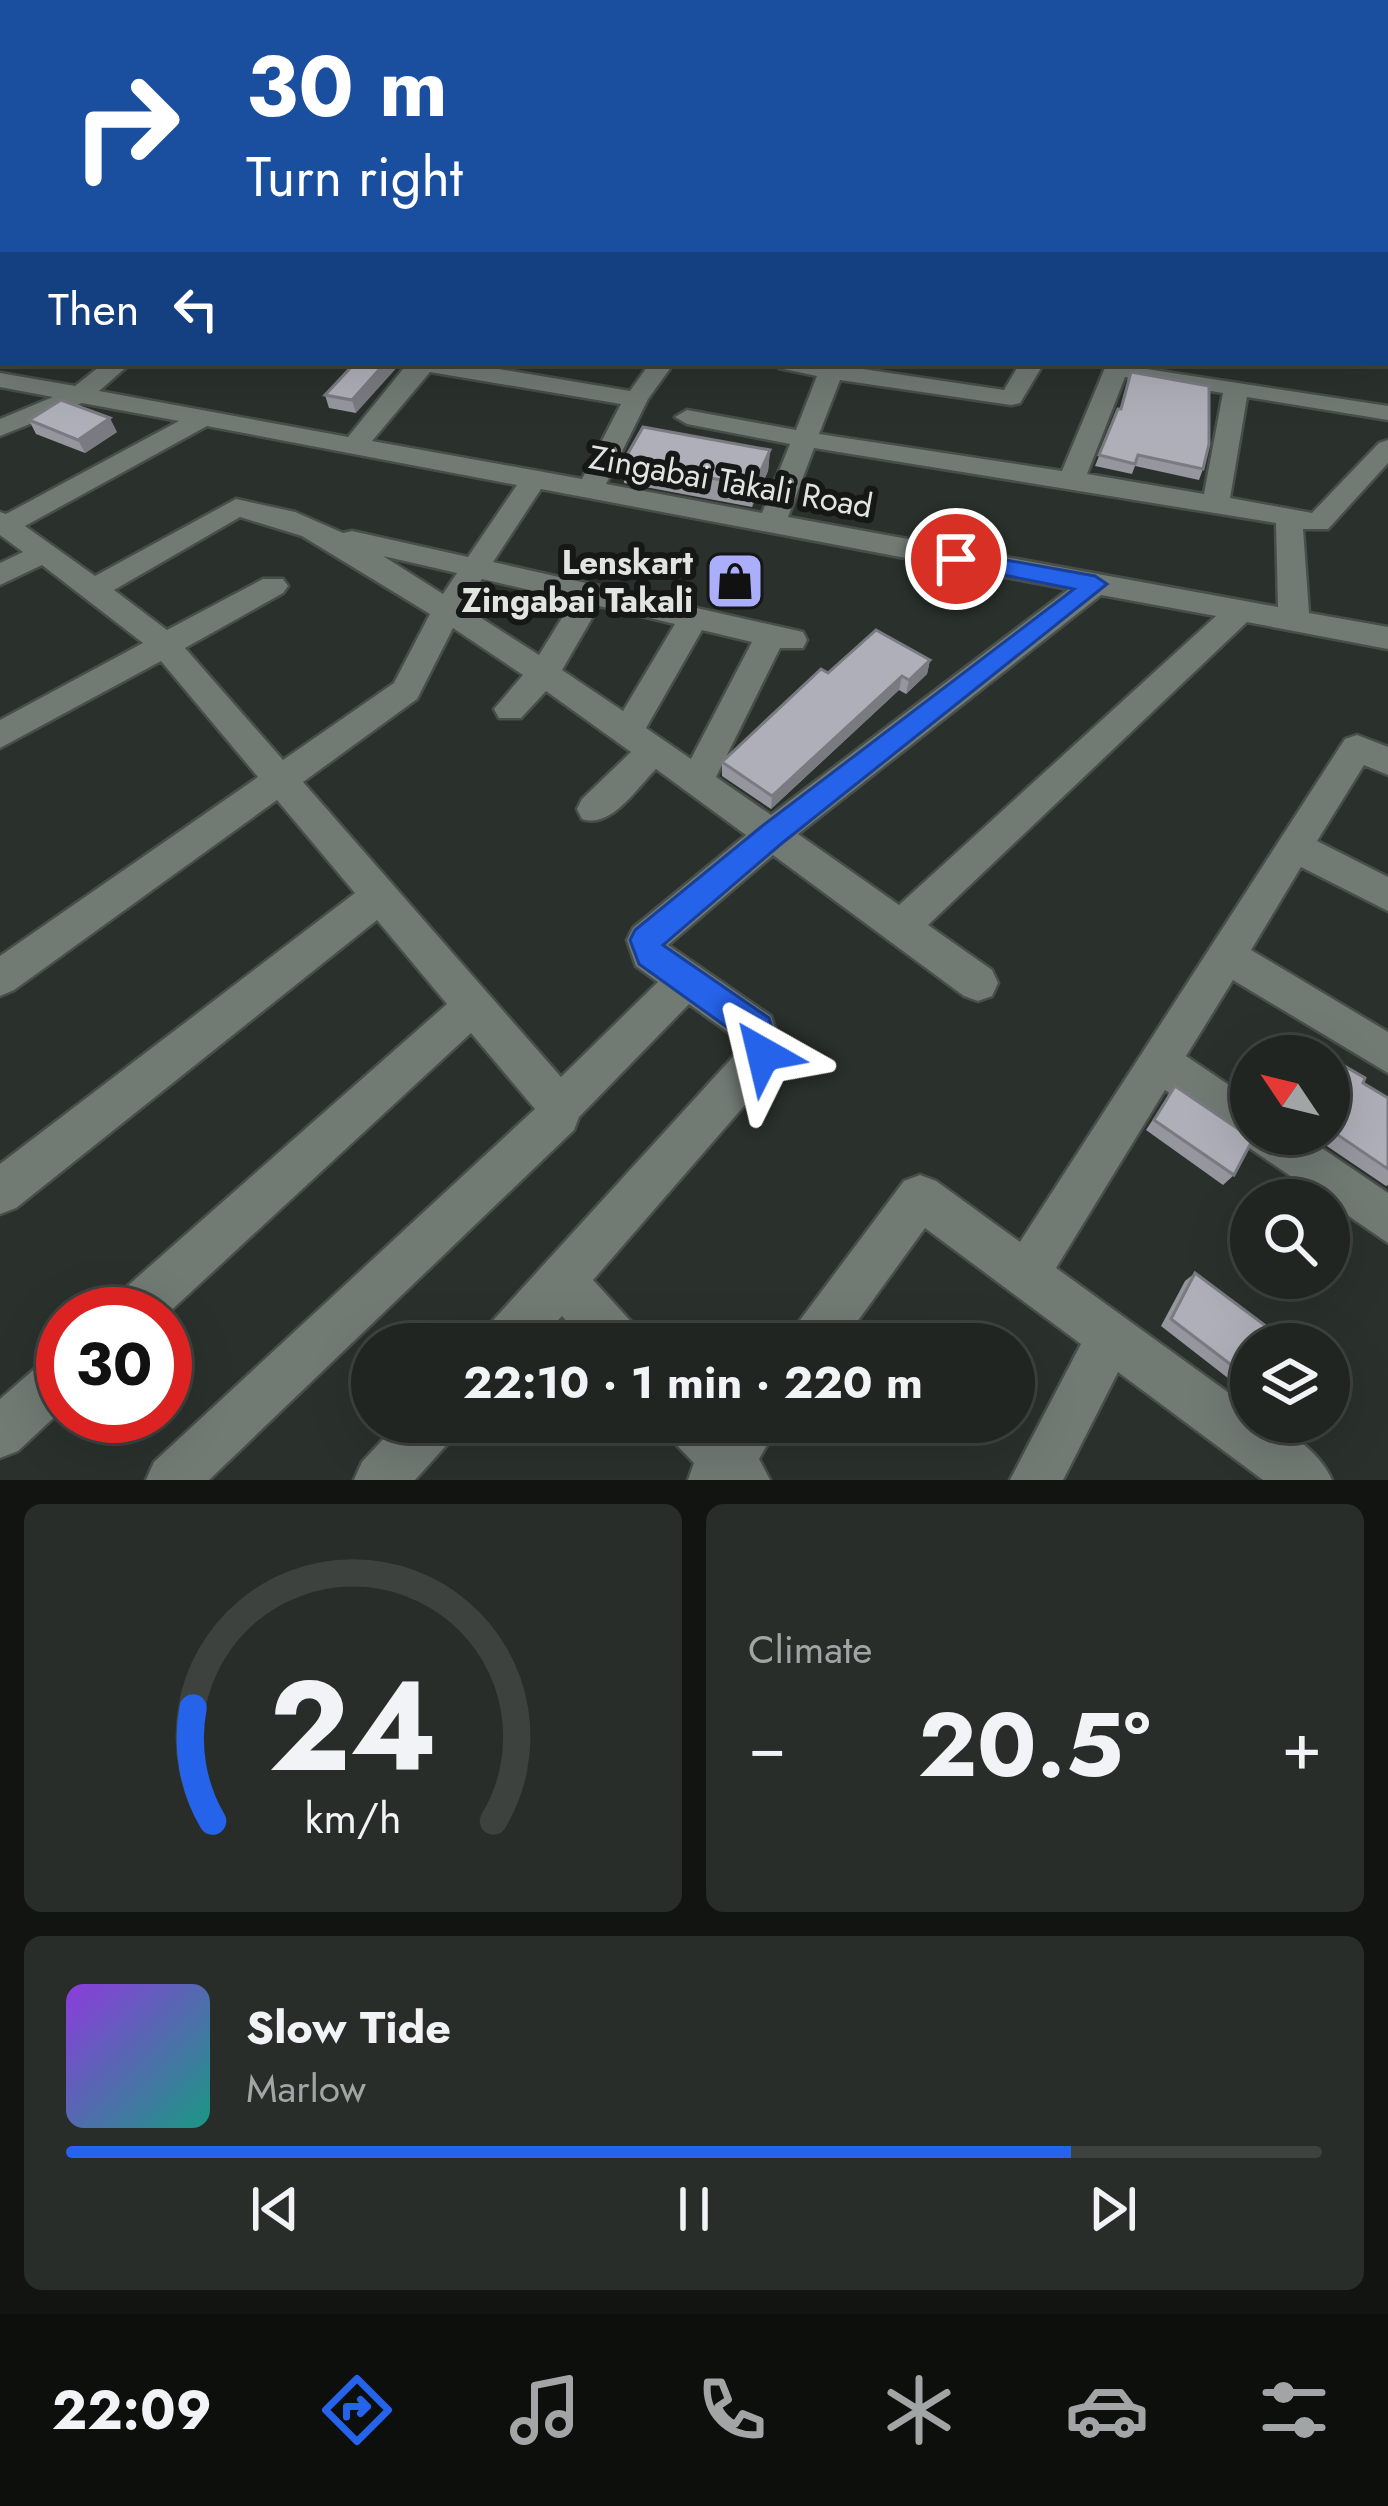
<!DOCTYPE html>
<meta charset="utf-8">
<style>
:root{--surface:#202521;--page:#282d2a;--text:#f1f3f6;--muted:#a2a5a5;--line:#3d423f;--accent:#2563eb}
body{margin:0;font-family:Jost,sans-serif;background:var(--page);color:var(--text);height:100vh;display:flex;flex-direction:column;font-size:45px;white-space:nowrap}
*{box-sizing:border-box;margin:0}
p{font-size:39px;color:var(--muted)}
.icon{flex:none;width:66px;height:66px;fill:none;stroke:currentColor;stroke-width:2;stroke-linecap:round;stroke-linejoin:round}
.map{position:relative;height:1480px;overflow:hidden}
.sheet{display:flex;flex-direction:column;gap:24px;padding:24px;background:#121412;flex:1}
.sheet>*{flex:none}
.guide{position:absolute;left:0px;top:0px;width:1389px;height:366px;box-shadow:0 12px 48px #0002,0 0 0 3px var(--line);background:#1a4fa0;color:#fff;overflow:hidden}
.needle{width:78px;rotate:305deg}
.buttons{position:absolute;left:1230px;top:1035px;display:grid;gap:24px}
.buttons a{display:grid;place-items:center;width:120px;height:120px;border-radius:50%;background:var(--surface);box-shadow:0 12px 48px #0002,0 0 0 3px var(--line);font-size:60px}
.speed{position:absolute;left:36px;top:1287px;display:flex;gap:24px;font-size:60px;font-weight:700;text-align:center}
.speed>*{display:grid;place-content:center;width:156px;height:156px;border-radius:50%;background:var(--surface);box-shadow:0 12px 48px #0002,0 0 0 3px var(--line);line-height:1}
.speed .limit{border:18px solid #d22;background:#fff;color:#111}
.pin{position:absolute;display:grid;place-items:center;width:102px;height:102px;color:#fff;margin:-51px;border:6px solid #fff;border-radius:50%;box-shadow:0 3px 12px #0007}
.me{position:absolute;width:132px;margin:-66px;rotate:323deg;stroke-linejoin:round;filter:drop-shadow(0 0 9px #0008)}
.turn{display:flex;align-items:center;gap:42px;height:252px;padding:0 48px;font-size:54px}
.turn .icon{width:156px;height:156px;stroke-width:2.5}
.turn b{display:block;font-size:84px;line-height:102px}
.then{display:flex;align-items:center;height:114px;padding:0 48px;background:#0003;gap:24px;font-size:45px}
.big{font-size:90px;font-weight:700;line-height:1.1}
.sheet .tile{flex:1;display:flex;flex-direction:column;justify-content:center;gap:18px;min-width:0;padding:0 42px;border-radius:18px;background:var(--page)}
.sheet .dial{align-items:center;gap:0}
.dial svg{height:312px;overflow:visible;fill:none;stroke:var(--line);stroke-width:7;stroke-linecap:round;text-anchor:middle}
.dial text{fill:var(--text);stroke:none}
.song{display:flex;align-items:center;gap:36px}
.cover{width:144px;height:144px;border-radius:18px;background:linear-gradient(135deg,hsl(270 70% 55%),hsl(170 70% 35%))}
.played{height:12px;border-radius:6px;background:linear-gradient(90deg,var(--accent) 80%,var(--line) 80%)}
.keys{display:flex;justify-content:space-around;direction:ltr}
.heat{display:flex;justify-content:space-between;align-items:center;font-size:66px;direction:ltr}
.sheet .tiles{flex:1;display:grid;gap:24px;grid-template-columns:1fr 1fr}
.tile:last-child{grid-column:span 2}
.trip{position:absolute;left:351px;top:1323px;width:684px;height:120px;border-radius:60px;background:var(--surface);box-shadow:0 12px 48px #0002,0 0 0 3px var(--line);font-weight:700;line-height:120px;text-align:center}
.tabs{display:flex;height:192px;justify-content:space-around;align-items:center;background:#0d0f0d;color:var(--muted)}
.tabs .icon{width:84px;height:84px}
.tabs .on{color:var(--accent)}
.tabs b{font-size:54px;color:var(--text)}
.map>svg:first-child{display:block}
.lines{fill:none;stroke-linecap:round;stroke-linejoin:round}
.minor-casing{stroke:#484e4a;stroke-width:5}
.minor{fill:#727a74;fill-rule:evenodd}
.wall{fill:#96969e}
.shaded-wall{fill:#7a7a81}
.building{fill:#aeafb8;stroke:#7a7a81;stroke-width:3}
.route{fill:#2563eb;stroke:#184099;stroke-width:3}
.labels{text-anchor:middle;stroke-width:12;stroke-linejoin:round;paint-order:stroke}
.street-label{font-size:33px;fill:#e0e5e1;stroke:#151816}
.poi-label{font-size:33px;font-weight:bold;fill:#e0e5e1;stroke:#151816;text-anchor:end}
</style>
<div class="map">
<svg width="1388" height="1480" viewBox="0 0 1388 1480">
<rect width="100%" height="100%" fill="#2a312c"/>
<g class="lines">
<defs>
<path id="minor" d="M 183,0 L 205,0 L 207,3 L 185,3 Z
M 288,0 L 309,0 L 311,3 L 290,3 Z
M 405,0 L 427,0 L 429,3 L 407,3 Z
M 532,0 L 554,0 L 556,3 L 534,3 Z
M 736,0 L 759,0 L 761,3 L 738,3 Z
M 850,0 L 872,0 L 874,3 L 852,3 Z
M 1075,0 L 1094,0 L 1096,3 L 1073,3 Z
M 1159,0 L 1186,0 L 1188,3 L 1161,3 Z
M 1365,0 L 1388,0 L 1388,5 L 1367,3 Z
M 0,25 L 3,26 L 3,36 L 0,35 Z
M 1386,68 L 1388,69 L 1388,79 L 1386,78 Z
M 0,71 L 3,72 L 3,82 L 0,81 Z
M 1386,101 L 1388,101 L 1388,111 L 1386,111 Z
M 3,113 L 3,123 L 0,124 L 0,114 Z
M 1386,133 L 1388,133 L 1388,143 L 1386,143 Z
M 1388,163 L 1388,176 L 1386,177 L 1386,164 Z
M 0,196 L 3,196 L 3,208 L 0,208 Z
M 1386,208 L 1388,208 L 1388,220 L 1386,220 Z
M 1386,254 L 1388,254 L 1388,267 L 1386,267 Z
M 1386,334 L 1388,335 L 1388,349 L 1386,348 Z
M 104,363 L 131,363 L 99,391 L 348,437 L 408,363 L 463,363 L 630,391 L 650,363 L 674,363 L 648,399 L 606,484 L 762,513 L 790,444 L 687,424 L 675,417 L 687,410 L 796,430 L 817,376 L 779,368 L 775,363 L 822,363 L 1004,390 L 1020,363 L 1044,363 L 1020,403 L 1011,405 L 840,380 L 819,434 L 1062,471 L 1107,363 L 1388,406 L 1388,420 L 1247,397 L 1230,498 L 1312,513 L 1379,443 L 1388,440 L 1388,463 L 1328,529 L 1303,529 L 1309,613 L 1388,627 L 1388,649 L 1247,622 L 928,925 L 992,970 L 998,983 L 992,996 L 978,1001 L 964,996 L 773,855 L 668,945 L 771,1016 L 783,1054 L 777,1068 L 593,1280 L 636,1327 L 643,1344 L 587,1344 L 562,1316 L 536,1344 L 480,1344 L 487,1327 L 741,1048 L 739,1040 L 689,1004 L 579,1117 L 574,1130 L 209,1480 L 146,1480 L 154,1462 L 535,1109 L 471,1033 L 165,1316 L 108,1314 L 115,1297 L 447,1004 L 377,920 L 16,1208 L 0,1214 L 0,1164 L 355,893 L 277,800 L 14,990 L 0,996 L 0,956 L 258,777 L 161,661 L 0,748 L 0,720 L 143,643 L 42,565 L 0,585 L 0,563 L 23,552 L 0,535 L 0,512 L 6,514 L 179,421 L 82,403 L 0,436 L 0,419 L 53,397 L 0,387 L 0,373 L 75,386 ZM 430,372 L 621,404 L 582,479 L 372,441 ZM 1125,377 L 1223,393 L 1204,494 L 1087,474 ZM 207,426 L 517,485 L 468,557 L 352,531 L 343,533 L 295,512 L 236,499 L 95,576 L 25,526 ZM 814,448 L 1276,523 L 1278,607 L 788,517 ZM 541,489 L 1069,589 L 771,815 L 716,777 L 780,648 L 803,648 L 807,640 L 803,632 L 493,562 ZM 240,517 L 302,536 L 430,614 L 394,683 L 283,760 L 185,648 L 283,593 L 288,586 L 283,579 L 263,579 L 167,630 L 114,590 ZM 383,556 L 457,573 L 443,594 ZM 482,579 L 573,600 L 539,655 L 464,607 ZM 1101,595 L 1216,616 L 899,905 L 798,834 ZM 599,606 L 675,624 L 623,711 L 562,670 ZM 453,628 L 523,675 L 494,709 L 499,718 L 521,718 L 546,691 L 631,752 L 582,799 L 577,809 L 582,819 C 611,829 636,789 656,769 L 746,835 L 633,928 L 627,940 L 636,966 L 658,982 L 561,1077 L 303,782 L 417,699 ZM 702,630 L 752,642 L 691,759 L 646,728 Z
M 1357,735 L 1388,747 L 1388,775 L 1364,765 L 1317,841 L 1388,877 L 1388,911 L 1301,867 L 1251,950 L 1388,1032 L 1388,1073 L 1233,980 L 1186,1056 L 1251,1100 L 1251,1134 L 1301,1134 L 1388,1193 L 1388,1243 L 1165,1090 L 1056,1268 L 1251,1409 L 1251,1422 C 1282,1422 1320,1452 1332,1480 L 1263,1480 L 1118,1372 L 1063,1480 L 1010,1480 L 1081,1344 L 925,1228 L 841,1344 L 788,1344 L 795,1327 L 904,1181 L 920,1175 L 936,1181 L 1020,1242 L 1345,739 Z
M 63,1352 L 63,1409 L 18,1451 L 0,1458 L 0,1399 L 46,1359 Z
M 399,1422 L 458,1422 L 451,1440 L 415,1480 L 354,1480 L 362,1462 Z
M 665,1422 L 780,1422 L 759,1459 L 770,1480 L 688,1480 L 694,1463 L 672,1440 Z"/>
</defs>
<use href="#minor" class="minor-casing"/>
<use href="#minor" class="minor"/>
</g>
<path class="wall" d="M 355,363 L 356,413 L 329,408 L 325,395 Z
M 1118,409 L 1203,469 L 1199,480 L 1135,466 L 1132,474 L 1095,466 Z
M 29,420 L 117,432 L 85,453 L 36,434 Z
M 770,450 L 768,471 L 752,507 L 624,483 L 623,462 Z
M 930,660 L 927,674 L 906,694 L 899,690 L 771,809 L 722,776 L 722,762 L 828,673 Z
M 1329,1057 L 1363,1083 L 1388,1098 L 1388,1185 L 1386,1186 L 1309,1134 L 1329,1134 Z
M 1175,1086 L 1234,1175 L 1223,1185 L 1146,1130 Z
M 1195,1273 L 1251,1344 L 1251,1396 L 1161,1326 L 1185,1281 Z"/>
<path class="shaded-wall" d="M 385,363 L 401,363 L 356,413 L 352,400 Z
M 110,418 L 117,432 L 85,453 L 78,440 Z
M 770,450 L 768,471 L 752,507 L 754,486 Z
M 930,660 L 927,674 L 906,694 L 909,680 Z
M 902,676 L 899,690 L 771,809 L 772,796 Z"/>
<path class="building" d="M 786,0 L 826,0 L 818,3 L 795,3 Z
M 355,363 L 385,363 L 352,400 L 325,395 Z
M 1131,372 L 1209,386 L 1209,444 L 1203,469 L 1138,455 L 1135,464 L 1099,455 L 1118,409 L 1121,409 Z
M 61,400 L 110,418 L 78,440 L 29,420 Z
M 643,427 L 770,450 L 754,486 L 623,462 Z
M 876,630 L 930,660 L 909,680 L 902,676 L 772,796 L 722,762 L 821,669 L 828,673 Z
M 1329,1057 L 1365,1078 L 1363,1083 L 1388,1098 L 1388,1169 L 1329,1129 Z
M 1175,1086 L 1253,1139 L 1234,1175 L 1154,1120 Z
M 1195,1273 L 1290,1344 L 1251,1344 L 1251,1380 L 1171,1319 Z"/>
<path class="route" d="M 956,551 L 1095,576 L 1107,584 L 781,844 L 663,945 L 769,1018 L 780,1054 L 775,1066 L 763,1070 L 751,1066 L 742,1038 L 639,964 L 630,940 L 635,930 L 761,827 L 1074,589 L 948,564 L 948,553 Z"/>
<defs>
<symbol id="shop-square" viewBox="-11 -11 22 22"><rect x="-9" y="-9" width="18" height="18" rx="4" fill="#abaffb" stroke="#151816"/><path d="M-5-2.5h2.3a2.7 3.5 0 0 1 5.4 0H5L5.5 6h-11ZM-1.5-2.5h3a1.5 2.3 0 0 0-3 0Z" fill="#111"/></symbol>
</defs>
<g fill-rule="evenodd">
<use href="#shop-square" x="702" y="548" width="66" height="66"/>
</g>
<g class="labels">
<g class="street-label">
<text transform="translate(731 481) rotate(10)" y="12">Zingabai Takali Road</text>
</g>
<g class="poi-label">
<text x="693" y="574">Lenskart<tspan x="693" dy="38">Zingabai Takali</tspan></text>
</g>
</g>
</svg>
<div class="buttons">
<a><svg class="needle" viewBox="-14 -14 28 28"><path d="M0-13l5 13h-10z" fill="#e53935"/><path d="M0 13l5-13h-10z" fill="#a2a5a5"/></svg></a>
<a><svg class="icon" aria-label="search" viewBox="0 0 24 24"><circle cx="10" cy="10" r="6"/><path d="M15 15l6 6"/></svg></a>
<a><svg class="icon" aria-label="layers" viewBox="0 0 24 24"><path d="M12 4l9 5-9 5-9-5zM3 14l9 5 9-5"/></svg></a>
</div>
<div class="speed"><div class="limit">30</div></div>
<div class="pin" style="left:956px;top:559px;background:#d93025"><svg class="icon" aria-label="arrive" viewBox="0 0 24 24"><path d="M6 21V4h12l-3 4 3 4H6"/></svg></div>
<svg class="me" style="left:763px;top:1054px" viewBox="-20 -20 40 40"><path d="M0-17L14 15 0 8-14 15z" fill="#2563eb" stroke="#fff" stroke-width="4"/></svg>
<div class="trip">22:10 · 1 min · 220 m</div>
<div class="guide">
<div class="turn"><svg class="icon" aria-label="right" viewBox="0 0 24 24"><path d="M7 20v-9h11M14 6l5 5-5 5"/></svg><div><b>30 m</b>Turn right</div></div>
<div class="then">Then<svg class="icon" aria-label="left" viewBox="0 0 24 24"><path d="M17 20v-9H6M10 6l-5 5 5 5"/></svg></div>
</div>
</div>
<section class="sheet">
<div class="tiles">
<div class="tile dial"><svg viewBox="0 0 100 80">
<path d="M14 69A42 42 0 1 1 86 69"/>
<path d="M14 69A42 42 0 0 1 9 40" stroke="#2563eb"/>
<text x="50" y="56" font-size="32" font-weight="700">24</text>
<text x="50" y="72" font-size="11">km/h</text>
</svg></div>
<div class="tile"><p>Climate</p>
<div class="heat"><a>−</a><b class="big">20.5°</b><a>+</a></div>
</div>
<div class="tile">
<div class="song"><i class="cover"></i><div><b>Slow Tide</b><p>Marlow</p></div></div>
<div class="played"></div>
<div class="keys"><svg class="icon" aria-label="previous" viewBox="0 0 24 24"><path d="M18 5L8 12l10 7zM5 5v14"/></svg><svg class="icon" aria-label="pause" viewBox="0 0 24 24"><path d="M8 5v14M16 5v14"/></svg><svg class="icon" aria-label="next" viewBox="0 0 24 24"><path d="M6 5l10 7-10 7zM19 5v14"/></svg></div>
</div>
</div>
</section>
<nav class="tabs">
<b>22:09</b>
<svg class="icon on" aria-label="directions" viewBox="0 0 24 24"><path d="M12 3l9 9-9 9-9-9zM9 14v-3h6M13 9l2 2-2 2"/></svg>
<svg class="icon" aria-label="music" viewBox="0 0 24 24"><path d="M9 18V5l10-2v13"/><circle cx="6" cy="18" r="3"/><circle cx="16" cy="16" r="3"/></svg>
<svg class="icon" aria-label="phone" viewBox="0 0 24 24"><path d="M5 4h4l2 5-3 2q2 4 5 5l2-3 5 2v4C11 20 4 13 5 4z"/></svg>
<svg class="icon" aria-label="climate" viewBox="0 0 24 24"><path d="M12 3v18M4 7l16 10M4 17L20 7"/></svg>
<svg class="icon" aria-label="car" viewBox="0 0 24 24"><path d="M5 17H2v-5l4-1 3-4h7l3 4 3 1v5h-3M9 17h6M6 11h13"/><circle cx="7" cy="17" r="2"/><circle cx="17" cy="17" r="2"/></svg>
<svg class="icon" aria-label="filters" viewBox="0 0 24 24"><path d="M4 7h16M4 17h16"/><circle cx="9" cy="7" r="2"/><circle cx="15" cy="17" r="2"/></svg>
</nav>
